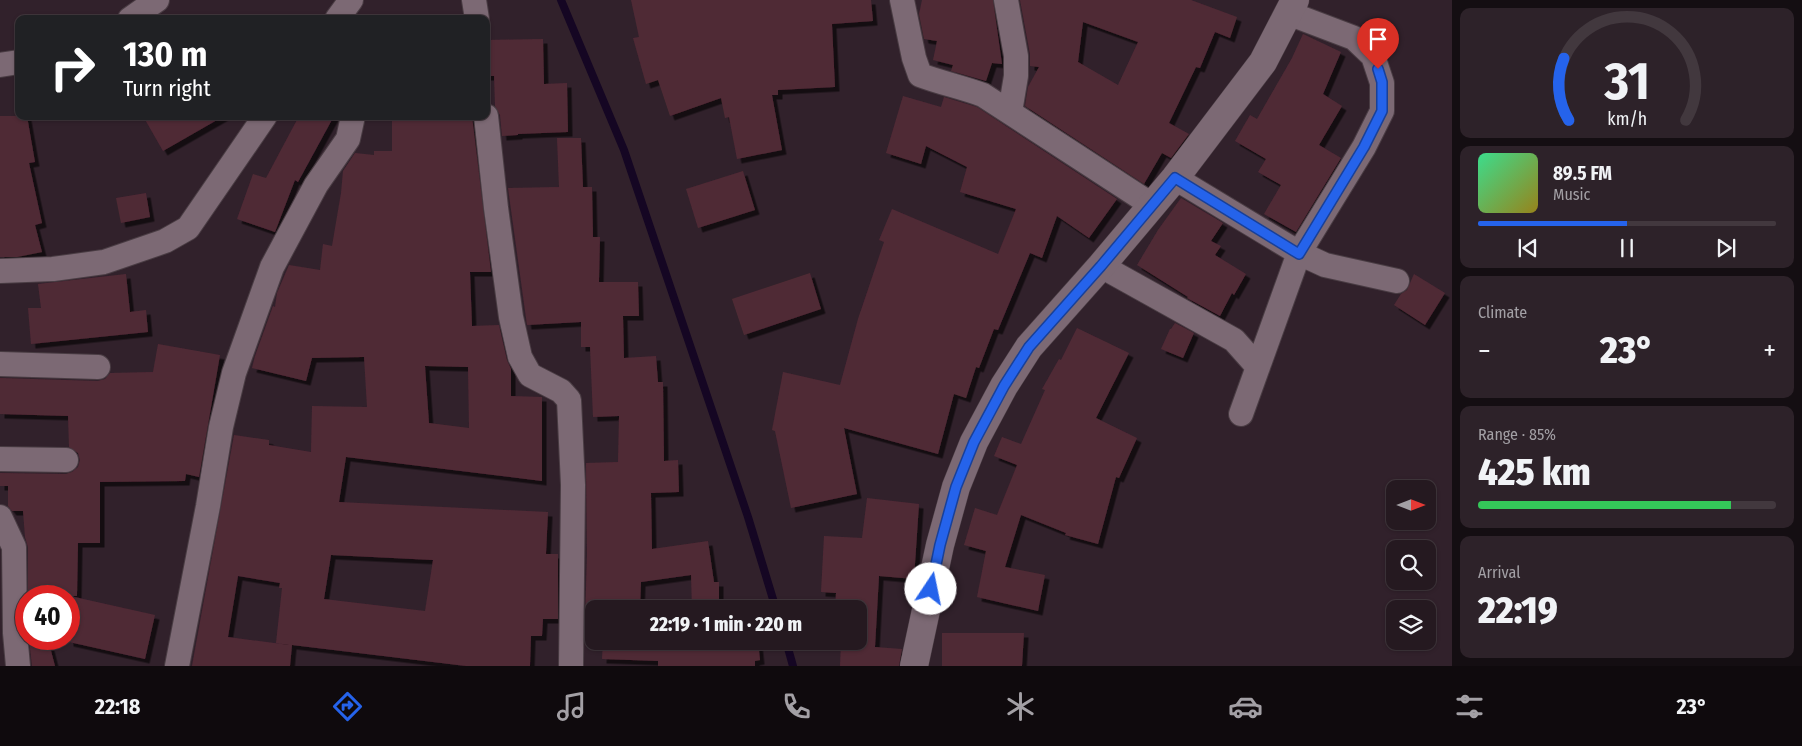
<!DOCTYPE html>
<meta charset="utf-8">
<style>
:root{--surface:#251920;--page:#2d2229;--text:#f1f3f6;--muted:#a3a0a5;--line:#42383e;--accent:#2563eb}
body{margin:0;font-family:"Fira Sans Condensed",sans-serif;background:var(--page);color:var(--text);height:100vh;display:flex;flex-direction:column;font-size:19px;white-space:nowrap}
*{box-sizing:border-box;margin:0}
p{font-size:16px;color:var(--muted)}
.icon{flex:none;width:28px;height:28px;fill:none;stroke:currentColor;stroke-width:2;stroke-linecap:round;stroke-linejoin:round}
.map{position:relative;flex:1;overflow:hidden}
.side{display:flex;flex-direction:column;gap:8px;padding:8px;background:#140e12;width:350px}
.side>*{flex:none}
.hud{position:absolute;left:15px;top:15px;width:475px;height:105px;border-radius:10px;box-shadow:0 1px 4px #0004,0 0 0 1px var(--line);background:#202124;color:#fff;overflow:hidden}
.needle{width:32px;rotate:90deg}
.fabs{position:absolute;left:1386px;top:480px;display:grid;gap:10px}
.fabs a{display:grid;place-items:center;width:50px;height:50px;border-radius:10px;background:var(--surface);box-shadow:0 1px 4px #0004,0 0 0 1px var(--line);font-size:25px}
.speed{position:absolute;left:15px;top:585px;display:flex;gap:10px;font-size:25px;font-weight:700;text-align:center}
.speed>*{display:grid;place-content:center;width:65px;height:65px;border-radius:50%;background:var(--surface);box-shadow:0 1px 4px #0004,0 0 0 1px var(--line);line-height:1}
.speed .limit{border:8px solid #d22;background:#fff;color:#111}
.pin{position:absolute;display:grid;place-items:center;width:42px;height:42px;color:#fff;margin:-51px -21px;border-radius:50% 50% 50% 0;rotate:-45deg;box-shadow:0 0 5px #0007}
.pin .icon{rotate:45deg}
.me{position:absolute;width:55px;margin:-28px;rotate:11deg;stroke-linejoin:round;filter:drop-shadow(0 0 4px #0008)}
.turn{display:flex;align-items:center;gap:18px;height:105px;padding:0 25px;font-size:22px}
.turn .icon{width:65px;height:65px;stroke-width:2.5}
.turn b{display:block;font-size:35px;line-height:42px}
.big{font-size:38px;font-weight:800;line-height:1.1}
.side .tile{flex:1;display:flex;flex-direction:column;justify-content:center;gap:8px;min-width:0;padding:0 18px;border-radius:10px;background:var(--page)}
.side .dial{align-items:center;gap:0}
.dial svg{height:130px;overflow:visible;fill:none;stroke:var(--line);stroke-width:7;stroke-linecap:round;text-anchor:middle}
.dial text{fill:var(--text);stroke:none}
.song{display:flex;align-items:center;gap:15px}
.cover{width:60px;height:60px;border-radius:8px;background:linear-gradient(135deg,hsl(150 70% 55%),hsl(50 70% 35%))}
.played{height:5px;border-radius:2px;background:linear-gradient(90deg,var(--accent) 50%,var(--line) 50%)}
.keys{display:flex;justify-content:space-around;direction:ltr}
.heat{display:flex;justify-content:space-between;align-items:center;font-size:28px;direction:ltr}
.charge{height:8px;border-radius:4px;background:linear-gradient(90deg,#34c759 85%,var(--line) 0)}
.trip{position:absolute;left:585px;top:600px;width:282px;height:50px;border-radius:10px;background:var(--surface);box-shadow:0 1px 4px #0004,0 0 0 1px var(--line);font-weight:800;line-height:50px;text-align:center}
.dock{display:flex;height:80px;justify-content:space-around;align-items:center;background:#0f0a0d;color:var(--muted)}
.dock .icon{width:35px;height:35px}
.dock .selected{color:var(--accent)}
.dock b{font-size:22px;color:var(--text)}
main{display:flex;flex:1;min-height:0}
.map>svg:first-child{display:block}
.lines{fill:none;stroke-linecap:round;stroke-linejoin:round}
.stream{stroke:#150623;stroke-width:8}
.building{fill:#502935;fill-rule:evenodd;filter:url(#shadow)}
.minor-casing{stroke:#493c43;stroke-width:26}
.tertiary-casing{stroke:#493c43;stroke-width:29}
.minor{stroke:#7c6974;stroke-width:24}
.tertiary{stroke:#7c6974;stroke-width:28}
.route-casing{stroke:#184099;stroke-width:12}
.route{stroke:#2563eb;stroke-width:9}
</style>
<main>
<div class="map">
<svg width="1452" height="666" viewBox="0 0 1452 666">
<defs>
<filter id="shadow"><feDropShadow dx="4.5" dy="4.5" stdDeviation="0" flood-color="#0009"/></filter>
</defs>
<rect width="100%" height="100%" fill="#31212b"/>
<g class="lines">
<path class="stream" d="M 561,0 L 624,150 L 748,517 L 776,609
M 786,641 L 793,666"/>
</g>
<path class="building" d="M 631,0 L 871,0 L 873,21 L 832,24 L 835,87 L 778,90 L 778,95 L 772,95 L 782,150 L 737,159 L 729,117 L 725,118 L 721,98 L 670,116 L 658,80 L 646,84 L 633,38 L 639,37 Z
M 922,0 L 993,0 L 1002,64 L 992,63 L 986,81 L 951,71 L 953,65 L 933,60 L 937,41 L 924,39 L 919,14 Z
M 1020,0 L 1191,0 L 1237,17 L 1230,38 L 1215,32 L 1200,68 L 1196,67 L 1169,123 L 1189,134 L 1171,158 L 1162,153 L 1144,184 L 1025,106 L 1028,87 L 1039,67 L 1030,66 L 1030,54 ZM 1083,22 L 1138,42 L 1118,85 L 1078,62 Z
M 1303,34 L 1341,52 L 1323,94 L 1342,106 L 1319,145 L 1341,158 L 1296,232 L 1264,214 L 1281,185 L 1258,172 L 1266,159 L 1235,141 L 1250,115 L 1257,119 L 1292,58 Z
M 543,39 L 544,84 L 567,83 L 568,132 L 518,134 L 518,135 L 502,136 L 500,115 L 495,106 L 494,76 L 486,76 L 486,40 Z
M 903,96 L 941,107 L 944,97 L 977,107 L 1117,199 L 1089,238 L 1057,216 L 1042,258 L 1030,253 L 998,330 L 994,329 L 979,368 L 976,367 L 966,398 L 954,394 L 938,454 L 844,428 L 857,494 L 791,508 L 775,431 L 772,430 L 783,372 L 840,385 L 858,319 L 884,242 L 879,240 L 892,209 L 998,254 L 1016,209 L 960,192 L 967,167 L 926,146 L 921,164 L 886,153 Z
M 0,116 L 27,116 L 35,162 L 29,163 L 42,223 L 35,225 L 42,252 L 17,257 L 0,257 Z
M 143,116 L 224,116 L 163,151 Z
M 299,116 L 334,116 L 298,182 L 295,180 L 275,232 L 237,219 L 253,174 L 266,178 Z
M 392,116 L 472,116 L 491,272 L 470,272 L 472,326 L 499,325 L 507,360 L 511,369 L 511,396 L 542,397 L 542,481 L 346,457 L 339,502 L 548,512 L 546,554 L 558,554 L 558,619 L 543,619 L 542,636 L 531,636 L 530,666 L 466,666 L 292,645 L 290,666 L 192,666 L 234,435 L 269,440 L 269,445 L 311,452 L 312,406 L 367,407 L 364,357 L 312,358 L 306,381 L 252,368 L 255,356 L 273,306 L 275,307 L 277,293 L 289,265 L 320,270 L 323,244 L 332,246 L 341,193 L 343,171 L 355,153 L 374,155 L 374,151 L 392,151 ZM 425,366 L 468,367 L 469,428 L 429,423 ZM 331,555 L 433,560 L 425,611 L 324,599 ZM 238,576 L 280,583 L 279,588 L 282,588 L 276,643 L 289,645 L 228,637 Z
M 557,138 L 581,138 L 583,187 L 592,187 L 593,237 L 600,237 L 599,282 L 638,282 L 639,316 L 623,316 L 624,358 L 656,356 L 658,382 L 663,382 L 664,461 L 678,460 L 679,492 L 651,493 L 652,549 L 708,541 L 714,582 L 719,582 L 719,609 L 692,609 L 691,575 L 641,582 L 640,609 L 594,609 L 594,621 L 585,620 L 587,555 L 586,463 L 618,462 L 619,416 L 593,417 L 590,347 L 581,347 L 581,322 L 527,325 L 508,188 L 559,187 Z
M 743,171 L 755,210 L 698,228 L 686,189 Z
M 146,193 L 150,217 L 121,223 L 116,198 Z
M 1181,198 L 1223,223 L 1211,241 L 1221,246 L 1215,255 L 1246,274 L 1234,295 L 1232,293 L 1220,316 L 1187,298 L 1188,297 L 1137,265 L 1158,230 Z
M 810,273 L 821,309 L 744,335 L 732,299 Z
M 126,274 L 130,312 L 146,310 L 148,332 L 31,344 L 28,308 L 41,308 L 38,284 Z
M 1414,274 L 1445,293 L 1425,325 L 1394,305 L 1401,294 L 1407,290 Z
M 1175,323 L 1194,333 L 1183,358 L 1161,349 L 1170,329 L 1171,329 Z
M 1077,328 L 1129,353 L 1096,418 L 1137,438 L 1119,478 L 1116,477 L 1098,544 L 1065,535 L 1066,533 L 1021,515 L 1005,567 L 1045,575 L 1038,611 L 977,597 L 986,551 L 964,545 L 975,508 L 997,515 L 1017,465 L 994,456 L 1002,437 L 1021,444 L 1045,390 L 1042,389 L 1059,359 L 1061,360 Z
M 158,344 L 220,355 L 199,477 L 186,474 L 185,481 L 100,482 L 100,543 L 78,543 L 77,596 L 70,596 L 155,615 L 145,659 L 69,642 L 69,596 L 28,596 L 28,547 L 25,537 L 23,511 L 12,511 L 8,506 L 8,486 L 0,486 L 0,473 L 66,474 L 72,472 L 78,467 L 80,460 L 78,453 L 69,447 L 68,416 L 0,414 L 0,378 L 98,381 L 105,379 L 110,373 L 153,372 Z
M 867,498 L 919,504 L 914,579 L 879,576 L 875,647 L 902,649 L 899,666 L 840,666 L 841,641 L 859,641 L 859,609 L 835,609 L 836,593 L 821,592 L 824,536 L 862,538 Z
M 942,633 L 1024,633 L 1022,666 L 942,666 Z
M 29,639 L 48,639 L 55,666 L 32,666 Z
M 603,641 L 758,641 L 760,660 L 755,661 L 755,666 L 658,666 L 658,661 L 602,659 Z"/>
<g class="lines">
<defs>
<path id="minor" d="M 474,0 L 477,19
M 902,0 L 914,58 L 920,75 C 941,83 962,87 983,95 L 1152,205
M 1006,0 L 1016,56 L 1016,76 L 1010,112
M 130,19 L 157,0
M 337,19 L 351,0
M 0,65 L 19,62
M 486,116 L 496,208 L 511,317 L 520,357 L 530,375 L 561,391 L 569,400 L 573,485 L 571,666
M 1175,178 L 1299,253 L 1325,265 L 1397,281
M 1101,266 L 1234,340 L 1258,367
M 0,271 L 53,269 L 104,262 L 165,241 L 188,228 L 265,116
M 0,364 L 98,367
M 1241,414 L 1299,253 L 1364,147 L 1382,111 L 1382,83 L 1373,56 L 1354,38 L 1288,13
M 0,459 L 66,460
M 0,517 L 14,547 L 15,633 L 18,666
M 177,666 L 208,506 L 221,427 L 234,373 L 272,267 L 316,185 L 348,139 L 353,116"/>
<path id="tertiary" d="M 914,666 L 940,545 L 956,487 L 974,442 L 1004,386 L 1029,347 L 1101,266 L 1175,178 L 1263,62 L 1295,0"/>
</defs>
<use href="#minor" class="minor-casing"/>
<use href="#tertiary" class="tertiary-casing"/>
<use href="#minor" class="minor"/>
<use href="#tertiary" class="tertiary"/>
</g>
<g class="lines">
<defs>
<path id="route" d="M 931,589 L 940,545 L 956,487 L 974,442 L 1004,386 L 1029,347 L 1101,266 L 1175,178 L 1299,254 L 1364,147 L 1382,111 L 1382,82 L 1378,69"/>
</defs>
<use href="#route" class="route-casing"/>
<use href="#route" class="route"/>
</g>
</svg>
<div class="fabs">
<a><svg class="needle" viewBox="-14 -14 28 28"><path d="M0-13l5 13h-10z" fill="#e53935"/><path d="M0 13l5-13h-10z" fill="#a3a0a5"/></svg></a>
<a><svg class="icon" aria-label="search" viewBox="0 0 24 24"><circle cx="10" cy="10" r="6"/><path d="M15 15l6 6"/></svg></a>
<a><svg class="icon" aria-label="layers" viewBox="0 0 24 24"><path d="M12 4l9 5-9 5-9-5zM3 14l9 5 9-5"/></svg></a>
</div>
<div class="speed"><div class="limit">40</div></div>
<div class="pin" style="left:1378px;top:69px;background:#d93025"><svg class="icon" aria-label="arrive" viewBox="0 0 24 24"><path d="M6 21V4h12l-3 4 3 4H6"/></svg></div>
<svg class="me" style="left:931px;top:589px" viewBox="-20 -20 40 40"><circle r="19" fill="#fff"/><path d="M0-13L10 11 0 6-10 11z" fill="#2563eb"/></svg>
<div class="trip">22:19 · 1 min · 220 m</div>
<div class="hud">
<div class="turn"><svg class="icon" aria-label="right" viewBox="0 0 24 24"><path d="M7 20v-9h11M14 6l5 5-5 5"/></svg><div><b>130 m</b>Turn right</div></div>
</div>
</div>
<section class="side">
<div class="tile dial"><svg viewBox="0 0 100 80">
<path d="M14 69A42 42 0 1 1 86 69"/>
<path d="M14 69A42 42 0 0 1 11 31" stroke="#2563eb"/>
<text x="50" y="56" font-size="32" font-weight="700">31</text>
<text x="50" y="72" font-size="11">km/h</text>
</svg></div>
<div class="tile">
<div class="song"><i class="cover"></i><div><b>89.5 FM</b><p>Music</p></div></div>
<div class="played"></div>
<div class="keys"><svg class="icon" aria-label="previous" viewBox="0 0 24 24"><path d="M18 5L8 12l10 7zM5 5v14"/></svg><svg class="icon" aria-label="pause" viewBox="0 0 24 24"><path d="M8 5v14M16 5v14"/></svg><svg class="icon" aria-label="next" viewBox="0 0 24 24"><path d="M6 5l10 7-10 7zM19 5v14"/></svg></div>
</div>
<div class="tile"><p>Climate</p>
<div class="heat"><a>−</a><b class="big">23°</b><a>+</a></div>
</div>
<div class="tile"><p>Range · 85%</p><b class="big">425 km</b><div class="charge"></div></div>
<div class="tile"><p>Arrival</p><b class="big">22:19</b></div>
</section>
</main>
<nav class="dock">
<b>22:18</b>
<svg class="icon selected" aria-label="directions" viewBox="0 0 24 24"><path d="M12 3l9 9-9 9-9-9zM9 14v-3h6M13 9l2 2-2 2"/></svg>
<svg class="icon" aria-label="music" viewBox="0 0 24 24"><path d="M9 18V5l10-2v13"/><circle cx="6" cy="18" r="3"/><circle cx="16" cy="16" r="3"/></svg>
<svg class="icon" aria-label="phone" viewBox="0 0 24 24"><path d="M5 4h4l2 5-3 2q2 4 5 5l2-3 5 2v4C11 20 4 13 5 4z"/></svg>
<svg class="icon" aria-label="climate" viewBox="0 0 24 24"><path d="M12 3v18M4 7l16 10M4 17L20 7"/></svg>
<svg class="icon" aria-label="car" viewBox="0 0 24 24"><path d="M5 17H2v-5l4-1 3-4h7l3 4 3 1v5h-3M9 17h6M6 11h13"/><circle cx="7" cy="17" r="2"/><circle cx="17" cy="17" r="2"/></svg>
<svg class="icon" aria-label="filters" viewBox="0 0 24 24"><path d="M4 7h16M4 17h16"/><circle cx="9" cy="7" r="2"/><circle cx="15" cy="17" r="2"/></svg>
<b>23°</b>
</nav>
